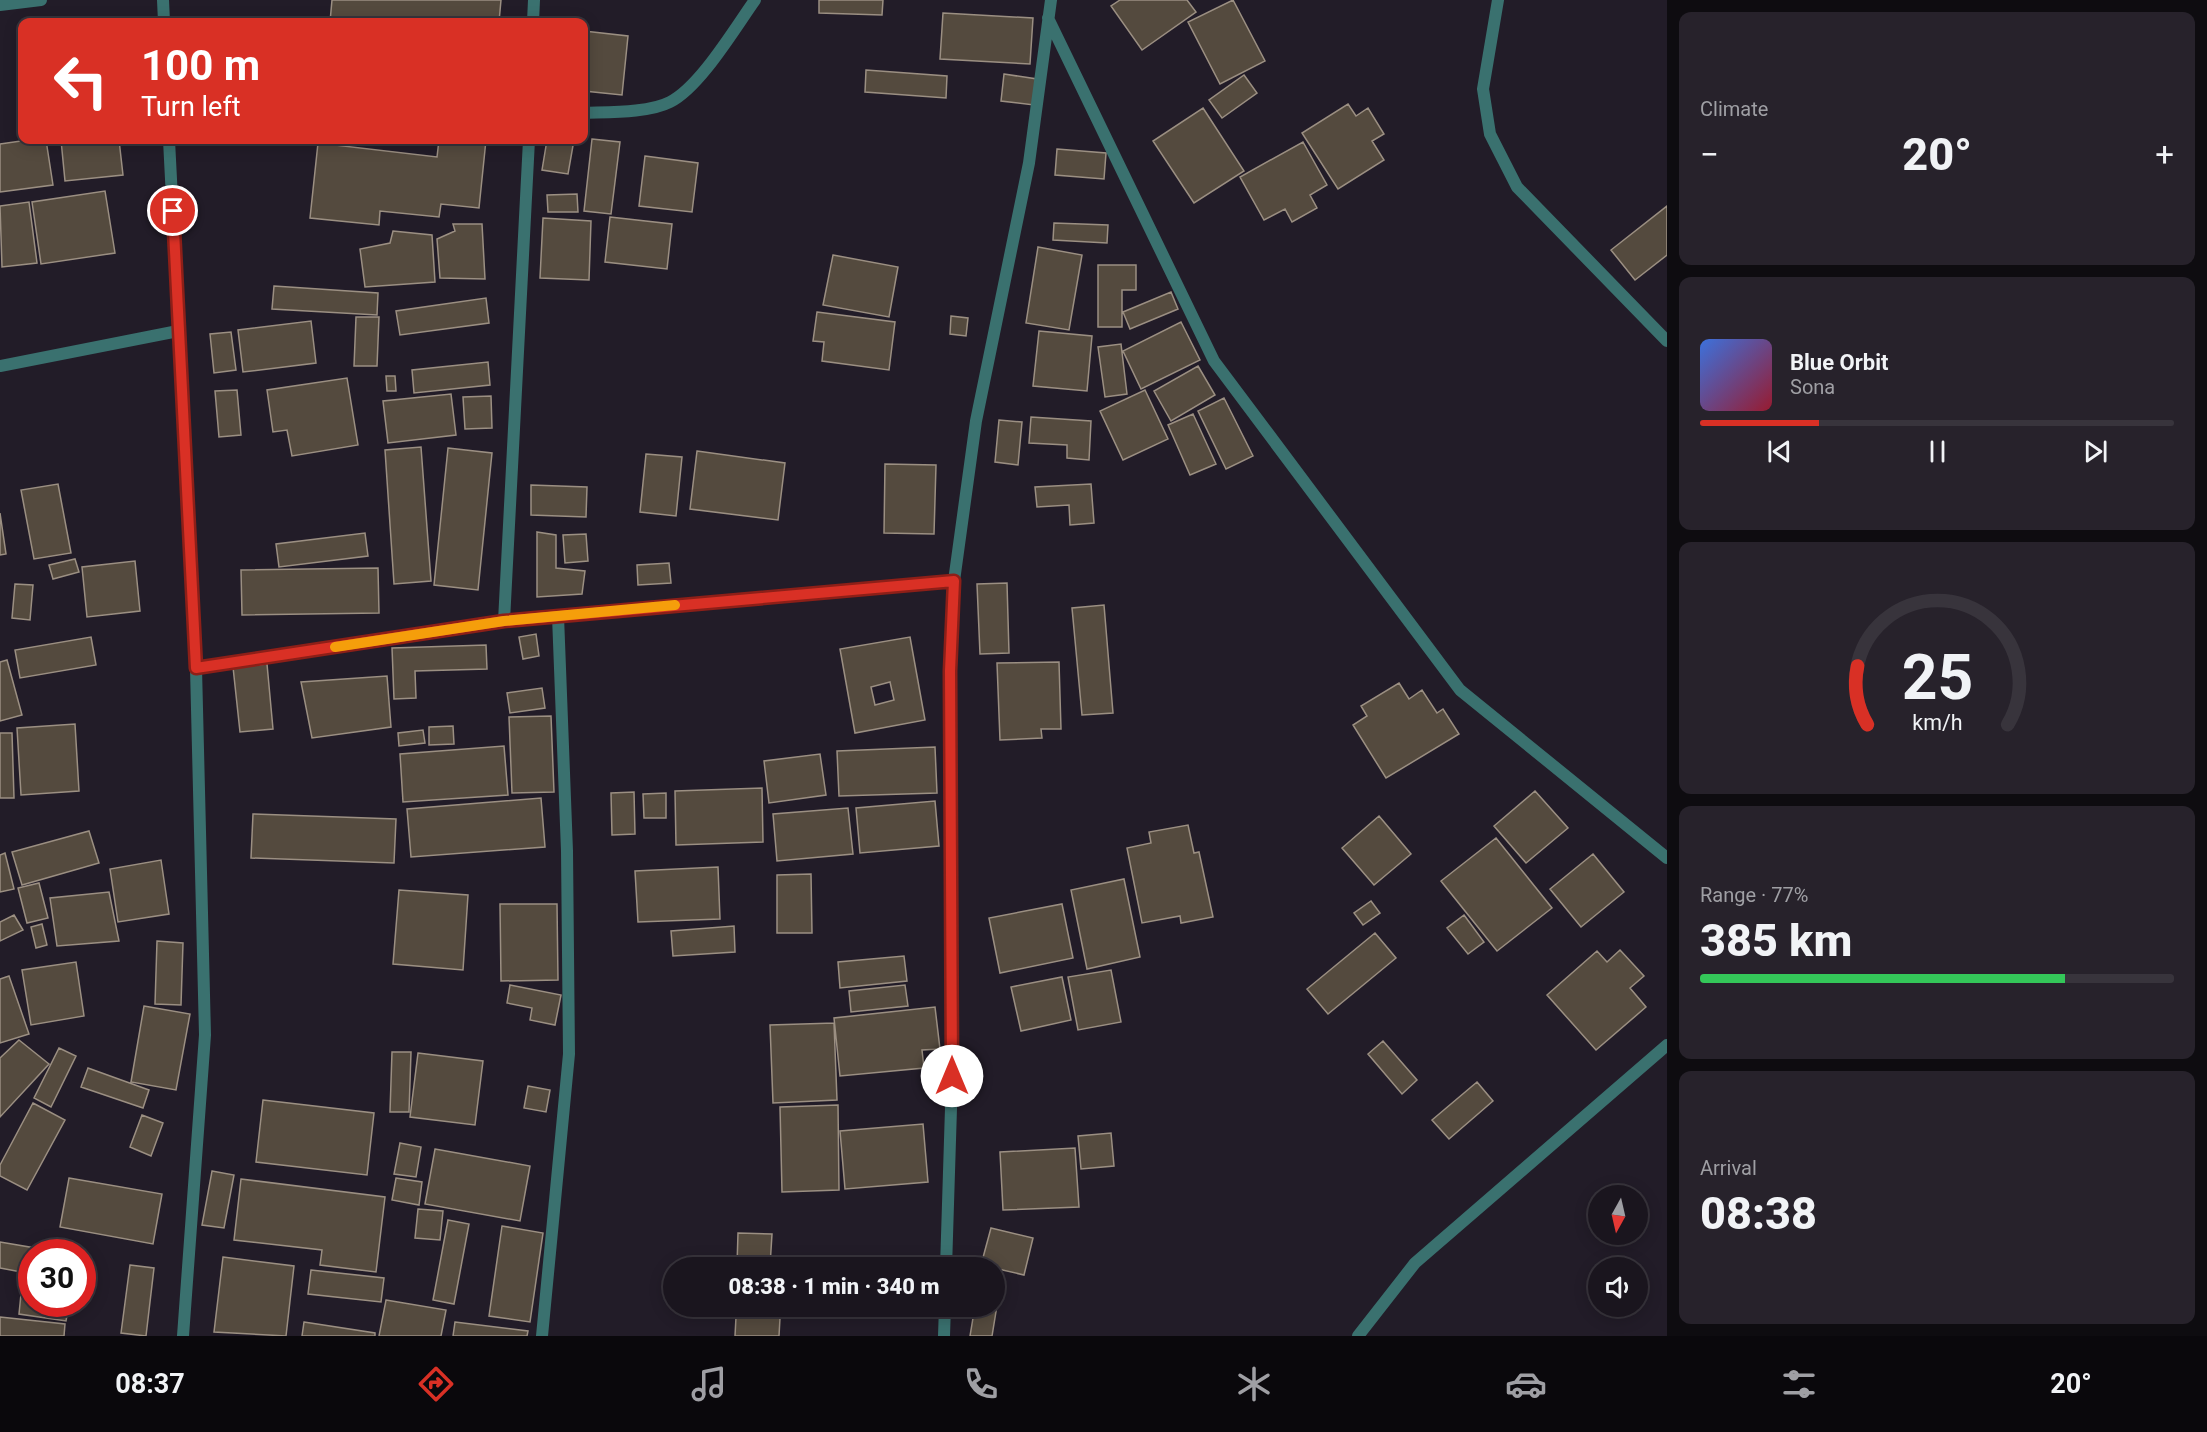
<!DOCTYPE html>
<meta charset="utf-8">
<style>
:root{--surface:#1a151e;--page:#27222b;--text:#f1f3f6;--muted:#9f9fa4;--line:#38343c;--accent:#d93025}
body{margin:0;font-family:Roboto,sans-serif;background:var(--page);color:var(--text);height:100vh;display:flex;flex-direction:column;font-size:22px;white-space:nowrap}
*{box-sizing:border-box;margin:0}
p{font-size:20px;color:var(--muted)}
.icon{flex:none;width:33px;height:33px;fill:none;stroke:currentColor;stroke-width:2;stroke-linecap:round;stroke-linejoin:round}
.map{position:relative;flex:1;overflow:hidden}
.panel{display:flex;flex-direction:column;gap:12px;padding:12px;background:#0e0c10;width:540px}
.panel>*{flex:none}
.banner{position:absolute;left:18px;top:18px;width:570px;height:126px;border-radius:12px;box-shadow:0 3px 15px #0003,0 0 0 2px var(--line);background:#d93025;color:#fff;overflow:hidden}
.needle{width:39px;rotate:188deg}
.controls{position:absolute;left:1588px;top:1185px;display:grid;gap:12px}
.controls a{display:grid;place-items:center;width:60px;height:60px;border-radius:50%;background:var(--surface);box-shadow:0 3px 15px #0003,0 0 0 2px var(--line);font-size:30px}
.speed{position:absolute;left:18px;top:1239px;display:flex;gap:12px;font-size:30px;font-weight:700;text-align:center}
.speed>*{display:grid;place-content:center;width:78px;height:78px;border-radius:50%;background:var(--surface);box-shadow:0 3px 15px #0003,0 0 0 2px var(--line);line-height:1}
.speed .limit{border:9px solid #d22;background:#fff;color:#111}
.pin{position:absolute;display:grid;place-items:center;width:51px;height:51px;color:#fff;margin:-26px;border:3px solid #fff;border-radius:50%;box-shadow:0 2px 6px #0007}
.me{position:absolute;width:66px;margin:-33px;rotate:0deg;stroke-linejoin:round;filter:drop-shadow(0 0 4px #0008)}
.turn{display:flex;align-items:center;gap:21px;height:126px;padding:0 24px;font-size:27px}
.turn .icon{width:78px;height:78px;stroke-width:2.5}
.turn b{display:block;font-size:42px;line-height:51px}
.big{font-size:45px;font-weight:800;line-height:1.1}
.panel .widget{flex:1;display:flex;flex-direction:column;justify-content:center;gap:9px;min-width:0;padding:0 21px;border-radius:12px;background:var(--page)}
.panel .dial{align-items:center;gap:0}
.dial svg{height:156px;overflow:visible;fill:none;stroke:var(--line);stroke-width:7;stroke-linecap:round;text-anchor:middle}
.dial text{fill:var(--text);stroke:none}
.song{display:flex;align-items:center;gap:18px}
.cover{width:72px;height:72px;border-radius:9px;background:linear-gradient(135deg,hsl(220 70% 55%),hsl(350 70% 35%))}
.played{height:6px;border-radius:3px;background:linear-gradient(90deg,var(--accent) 25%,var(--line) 25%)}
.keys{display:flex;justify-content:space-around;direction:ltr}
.heat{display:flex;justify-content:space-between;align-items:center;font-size:33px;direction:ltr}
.charge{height:9px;border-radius:4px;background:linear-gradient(90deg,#34c759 77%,var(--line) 0)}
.trip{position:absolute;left:663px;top:1257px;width:342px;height:60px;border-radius:30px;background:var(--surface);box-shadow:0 3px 15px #0003,0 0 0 2px var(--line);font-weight:800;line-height:60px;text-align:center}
.menu{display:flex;height:96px;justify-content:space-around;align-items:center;background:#0a080c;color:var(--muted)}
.menu .icon{width:42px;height:42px}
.menu .active{color:var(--accent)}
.menu b{font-size:27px;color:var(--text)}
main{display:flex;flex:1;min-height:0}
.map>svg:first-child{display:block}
.building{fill:#544a3e;stroke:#9b8f82;stroke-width:1.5;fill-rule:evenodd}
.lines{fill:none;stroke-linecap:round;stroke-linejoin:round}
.minor{stroke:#3a716f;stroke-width:12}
.route-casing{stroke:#8d1f18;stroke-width:15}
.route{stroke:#d93025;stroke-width:10}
.slow{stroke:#f59e0b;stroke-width:10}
</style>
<main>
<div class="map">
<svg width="1667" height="1336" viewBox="0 0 1667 1336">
<rect width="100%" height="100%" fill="#221c28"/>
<path class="building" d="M 332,0 L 501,0 L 499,22 L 330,22 Z
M 819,0 L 883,0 L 882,15 L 819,13 Z
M 1120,0 L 1187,0 L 1196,12 L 1142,50 L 1111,6 Z
M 1233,0 L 1265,61 L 1220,84 L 1188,22 Z
M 943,13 L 1033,18 L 1030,64 L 940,59 Z
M 584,31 L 628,36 L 622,95 L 584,91 Z
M 866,70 L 947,76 L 946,98 L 865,92 Z
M 1004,74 L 1037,79 L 1034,105 L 1001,101 Z
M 1244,75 L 1257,93 L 1222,118 L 1209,100 Z
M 1348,104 L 1356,116 L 1368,108 L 1384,134 L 1372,141 L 1384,160 L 1338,189 L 1302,133 Z
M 1203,108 L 1244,171 L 1194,203 L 1153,141 Z
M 592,139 L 620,142 L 611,214 L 584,211 Z
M 28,140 L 46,140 L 53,185 L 0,192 L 0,144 Z
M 61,140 L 119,140 L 123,175 L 65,181 Z
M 439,140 L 486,140 L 479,208 L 441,204 L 439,217 L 380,211 L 379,225 L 310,218 L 318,143 L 437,157 Z
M 547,140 L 574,140 L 568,174 L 542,170 Z
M 1303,142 L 1327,185 L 1310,195 L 1317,208 L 1292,222 L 1285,209 L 1264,220 L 1240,177 Z
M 1057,149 L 1106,153 L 1104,179 L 1055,175 Z
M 645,156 L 698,163 L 692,212 L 639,206 Z
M 105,191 L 115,253 L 41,264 L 32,202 Z
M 577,194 L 578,212 L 548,212 L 547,195 Z
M 29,202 L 37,263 L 2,267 L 0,206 Z
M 1667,206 L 1667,255 L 1635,280 L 1611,250 Z
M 610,217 L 672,224 L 667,269 L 605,262 Z
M 543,218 L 591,221 L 589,280 L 540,278 Z
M 1054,223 L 1108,225 L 1107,243 L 1053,240 Z
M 453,224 L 482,224 L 485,279 L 440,278 L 437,239 L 455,231 Z
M 393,231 L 432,235 L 435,282 L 365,287 L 360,249 L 390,243 Z
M 1038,247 L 1082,255 L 1069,330 L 1026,323 Z
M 833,255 L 898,267 L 889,317 L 823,305 Z
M 1098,265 L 1136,265 L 1136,290 L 1122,290 L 1122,327 L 1098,327 Z
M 274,286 L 378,293 L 377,315 L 272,309 Z
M 1171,292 L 1178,309 L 1130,329 L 1123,312 Z
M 486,298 L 489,323 L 400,335 L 396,311 Z
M 817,312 L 895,322 L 889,370 L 822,361 L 824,342 L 813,341 Z
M 951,316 L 968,318 L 966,336 L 950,334 Z
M 356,317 L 379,317 L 377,366 L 354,366 Z
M 311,321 L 316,363 L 243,372 L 238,330 Z
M 1181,322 L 1200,360 L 1141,389 L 1123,351 Z
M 1039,331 L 1092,336 L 1087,391 L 1033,386 Z
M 231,332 L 236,370 L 214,373 L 210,334 Z
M 1121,344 L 1127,394 L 1105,397 L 1098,347 Z
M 488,362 L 490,385 L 414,393 L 412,370 Z
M 1198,366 L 1215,395 L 1171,421 L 1154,391 Z
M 386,376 L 395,376 L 396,391 L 387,391 Z
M 347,378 L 358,445 L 292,456 L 287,430 L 273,432 L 267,390 Z
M 237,390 L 241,435 L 219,437 L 215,391 Z
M 1145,390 L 1168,439 L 1123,460 L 1100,411 Z
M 451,394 L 456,435 L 388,443 L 383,401 Z
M 491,396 L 492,428 L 465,429 L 463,397 Z
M 1224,398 L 1253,456 L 1226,469 L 1198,411 Z
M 1193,414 L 1216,464 L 1190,475 L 1168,425 Z
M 1031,417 L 1091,421 L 1089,460 L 1067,458 L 1067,445 L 1029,443 Z
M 999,420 L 1022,422 L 1018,465 L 995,462 Z
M 421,447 L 431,581 L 394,584 L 385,450 Z
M 448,448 L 492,453 L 478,590 L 434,585 Z
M 697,451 L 785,463 L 778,520 L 690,509 Z
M 646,454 L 682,457 L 676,516 L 640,512 Z
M 885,464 L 936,465 L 934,534 L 884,533 Z
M 58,484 L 71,553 L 34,559 L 21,490 Z
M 1091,484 L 1094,523 L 1070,525 L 1069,505 L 1037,507 L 1035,487 Z
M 531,485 L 587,487 L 586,517 L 531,515 Z
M 0,513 L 6,554 L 0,555 Z
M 537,532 L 556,535 L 556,568 L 585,571 L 582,594 L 537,597 Z
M 365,533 L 368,556 L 279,567 L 276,544 Z
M 586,534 L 588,561 L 565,563 L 563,535 Z
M 75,559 L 79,572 L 53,579 L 49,565 Z
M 135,561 L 140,611 L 87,617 L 82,567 Z
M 669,563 L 671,583 L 638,585 L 637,565 Z
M 378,568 L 379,613 L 242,615 L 241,570 Z
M 1007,583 L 1009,653 L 980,654 L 977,584 Z
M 15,584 L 33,585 L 30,620 L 12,618 Z
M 1104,605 L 1113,713 L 1082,715 L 1072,608 Z
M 536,634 L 539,656 L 523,659 L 519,637 Z
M 91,637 L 96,665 L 20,678 L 15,650 Z
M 910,637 L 925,720 L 855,733 L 840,649 ZM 890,682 L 894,700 L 875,705 L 871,687 Z
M 486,645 L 487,669 L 415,671 L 416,698 L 394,699 L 392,648 Z
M 7,660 L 22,715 L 0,721 L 0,662 Z
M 1059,662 L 1061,729 L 1041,729 L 1042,738 L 1000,740 L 997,663 Z
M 267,664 L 273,729 L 240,732 L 233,667 Z
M 387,676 L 391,727 L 312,738 L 301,682 Z
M 1399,683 L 1409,699 L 1422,690 L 1437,713 L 1443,709 L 1459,734 L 1386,778 L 1353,725 L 1367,716 L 1361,706 Z
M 542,688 L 545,708 L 510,713 L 507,693 Z
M 551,716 L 554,792 L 512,793 L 509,717 Z
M 75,724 L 79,791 L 21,795 L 17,728 Z
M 453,726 L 454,744 L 429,745 L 429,727 Z
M 423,730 L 425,743 L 399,746 L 398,733 Z
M 0,733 L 12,733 L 14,798 L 0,798 Z
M 504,746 L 508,795 L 403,802 L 400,754 Z
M 935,747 L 937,793 L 839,796 L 837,751 Z
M 820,754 L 826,795 L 769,803 L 764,761 Z
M 762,788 L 763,842 L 676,845 L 675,791 Z
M 1535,791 L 1568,828 L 1526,863 L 1494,826 Z
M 634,792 L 635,834 L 612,835 L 611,793 Z
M 666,793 L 666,818 L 644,818 L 643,794 Z
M 541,798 L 545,847 L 411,857 L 407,809 Z
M 935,801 L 939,846 L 860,853 L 856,808 Z
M 848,808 L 853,854 L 777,861 L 773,814 Z
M 253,814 L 396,819 L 394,863 L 251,858 Z
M 1379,816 L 1411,854 L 1374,885 L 1342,848 Z
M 1188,825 L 1194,853 L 1199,852 L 1213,917 L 1181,923 L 1180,916 L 1142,923 L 1127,848 L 1151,843 L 1149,832 Z
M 89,831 L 99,863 L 22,885 L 12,852 Z
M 1496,838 L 1552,908 L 1497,951 L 1441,881 Z
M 5,853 L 14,889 L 0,892 L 0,855 Z
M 1593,854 L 1624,892 L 1581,927 L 1550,889 Z
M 161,860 L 169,914 L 118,922 L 110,869 Z
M 718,867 L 720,919 L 638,922 L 635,871 Z
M 811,874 L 812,933 L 777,933 L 777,875 Z
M 1124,879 L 1140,957 L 1087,969 L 1071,890 Z
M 39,883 L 48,918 L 27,923 L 18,888 Z
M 399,890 L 468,895 L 463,970 L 393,964 Z
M 109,892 L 119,941 L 57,946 L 50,898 Z
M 1371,901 L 1380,913 L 1363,925 L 1354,913 Z
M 500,904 L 557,904 L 558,980 L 501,981 Z
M 1062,904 L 1073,958 L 1000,973 L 989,918 Z
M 14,915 L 23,930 L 0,941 L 0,922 Z
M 1464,915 L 1484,942 L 1468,954 L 1447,928 Z
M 42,924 L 47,945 L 36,948 L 31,927 Z
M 734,926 L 735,952 L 673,956 L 671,931 Z
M 1375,933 L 1396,958 L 1328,1014 L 1307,989 Z
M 157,941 L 183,943 L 181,1005 L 155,1004 Z
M 1620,950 L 1644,976 L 1630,988 L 1646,1007 L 1596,1050 L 1547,995 L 1597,951 L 1607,962 Z
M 904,956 L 907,981 L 840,988 L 838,962 Z
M 76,962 L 84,1016 L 31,1025 L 22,970 Z
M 1111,970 L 1121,1022 L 1078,1030 L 1068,977 Z
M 9,976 L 29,1034 L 0,1043 L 0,979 Z
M 1062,977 L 1071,1020 L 1021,1031 L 1011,987 Z
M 510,985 L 561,995 L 555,1025 L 530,1020 L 532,1008 L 507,1003 Z
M 905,985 L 908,1006 L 851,1012 L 849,991 Z
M 144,1006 L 190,1014 L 176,1090 L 131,1082 Z
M 935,1007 L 940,1049 L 922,1050 L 924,1068 L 840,1076 L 834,1018 Z
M 834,1023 L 837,1100 L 773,1103 L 770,1025 Z
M 19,1040 L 49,1064 L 0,1117 L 0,1058 Z
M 1383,1041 L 1417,1080 L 1402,1094 L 1368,1054 Z
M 59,1048 L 76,1056 L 51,1107 L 34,1098 Z
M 392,1052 L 411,1052 L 409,1112 L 390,1112 Z
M 418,1053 L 483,1061 L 475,1125 L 410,1117 Z
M 88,1068 L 149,1090 L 143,1108 L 81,1087 Z
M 1477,1082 L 1493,1101 L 1449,1139 L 1432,1120 Z
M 528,1086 L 550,1090 L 546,1112 L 524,1108 Z
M 263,1100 L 374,1113 L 367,1175 L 256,1162 Z
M 33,1103 L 65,1120 L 27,1190 L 0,1176 L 0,1165 Z
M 838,1105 L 839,1190 L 782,1192 L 780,1107 Z
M 142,1115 L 163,1123 L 151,1156 L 130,1147 Z
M 923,1124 L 928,1182 L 845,1189 L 840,1131 Z
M 1111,1133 L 1114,1166 L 1081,1169 L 1078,1136 Z
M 400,1143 L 421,1147 L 416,1177 L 394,1174 Z
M 1075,1148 L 1079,1207 L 1003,1210 L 1000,1152 Z
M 435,1149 L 530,1166 L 520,1221 L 425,1204 Z
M 212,1171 L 234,1175 L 224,1228 L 202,1225 Z
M 69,1178 L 162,1194 L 153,1244 L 60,1227 Z
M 396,1178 L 422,1182 L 419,1205 L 392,1200 Z
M 241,1179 L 385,1197 L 376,1272 L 320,1265 L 322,1250 L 234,1240 Z
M 418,1209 L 443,1211 L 440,1240 L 415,1238 Z
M 448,1220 L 469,1224 L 454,1304 L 433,1300 Z
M 502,1226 L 543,1233 L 530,1322 L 489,1316 Z
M 991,1228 L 1033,1238 L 1024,1275 L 981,1265 Z
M 738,1233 L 772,1234 L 770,1266 L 737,1265 Z
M 0,1242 L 41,1249 L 41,1252 L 32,1252 L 32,1274 L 0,1268 Z
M 223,1257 L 294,1266 L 286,1336 L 214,1332 Z
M 130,1265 L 154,1268 L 146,1336 L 121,1333 Z
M 311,1270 L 384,1278 L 381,1302 L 308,1294 Z
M 994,1274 L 1002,1275 L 992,1336 L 970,1336 L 975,1306 L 994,1306 Z
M 21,1294 L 32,1296 L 32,1304 L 69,1304 L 66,1321 L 19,1314 Z
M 386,1300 L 446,1310 L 441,1336 L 379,1336 Z
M 0,1317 L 65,1324 L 64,1336 L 0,1336 Z
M 736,1317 L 780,1318 L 779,1336 L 735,1336 Z
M 304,1322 L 375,1333 L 375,1336 L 302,1336 Z
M 455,1322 L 528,1331 L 527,1336 L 453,1336 Z"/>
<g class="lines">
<path class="minor" d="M 163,0 L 164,22
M 1498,0 L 1483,89 L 1490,134 L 1517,187 L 1667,341
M 0,5 L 41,0
M 1048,18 L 1214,361 L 1460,690 L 1667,858
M 533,22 L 534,0
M 584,113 C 608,112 649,113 670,102 C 700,87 735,28 755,0
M 169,140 L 196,668 L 205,1035 L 183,1336
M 0,366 L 178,331
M 504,621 L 529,140
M 196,668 L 504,621 L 954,581
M 946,1268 L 952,1076 L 950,671 L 954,581 L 976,421 L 1029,163 L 1051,0
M 542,1336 L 569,1054 L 567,851 L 558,616
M 944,1336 L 945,1306
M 1358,1336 L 1415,1263 L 1667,1045"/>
</g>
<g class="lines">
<defs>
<path id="route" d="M 173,211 L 196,668 L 504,621 L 954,581 L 950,671 L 952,1076"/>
</defs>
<use href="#route" class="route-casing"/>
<use href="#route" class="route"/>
<path class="slow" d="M 335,647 L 504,621 L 675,605"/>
</g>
</svg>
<div class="controls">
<a><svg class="needle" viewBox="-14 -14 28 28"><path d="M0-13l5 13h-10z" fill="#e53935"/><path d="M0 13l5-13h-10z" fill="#9f9fa4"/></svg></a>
<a><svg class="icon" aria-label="sound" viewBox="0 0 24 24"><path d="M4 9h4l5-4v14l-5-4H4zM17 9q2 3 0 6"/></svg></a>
</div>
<div class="speed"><div class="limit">30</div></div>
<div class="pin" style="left:173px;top:211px;background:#d93025"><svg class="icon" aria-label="arrive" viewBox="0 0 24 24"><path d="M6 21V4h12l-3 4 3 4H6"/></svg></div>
<svg class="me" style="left:952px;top:1076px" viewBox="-20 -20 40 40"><circle r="19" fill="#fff"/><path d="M0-13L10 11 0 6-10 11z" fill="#d93025"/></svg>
<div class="trip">08:38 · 1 min · 340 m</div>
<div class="banner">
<div class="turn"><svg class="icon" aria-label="left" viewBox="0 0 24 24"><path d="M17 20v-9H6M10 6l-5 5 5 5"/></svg><div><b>100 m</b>Turn left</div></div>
</div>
</div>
<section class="panel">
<div class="widget"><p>Climate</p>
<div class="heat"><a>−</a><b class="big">20°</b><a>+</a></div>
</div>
<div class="widget">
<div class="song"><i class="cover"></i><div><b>Blue Orbit</b><p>Sona</p></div></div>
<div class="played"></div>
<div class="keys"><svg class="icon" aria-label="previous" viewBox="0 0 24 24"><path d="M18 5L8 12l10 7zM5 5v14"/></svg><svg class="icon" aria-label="pause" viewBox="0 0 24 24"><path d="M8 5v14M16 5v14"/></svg><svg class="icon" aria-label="next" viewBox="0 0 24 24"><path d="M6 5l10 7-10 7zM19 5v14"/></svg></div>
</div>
<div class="widget dial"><svg viewBox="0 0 100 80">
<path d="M14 69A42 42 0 1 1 86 69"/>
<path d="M14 69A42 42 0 0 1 9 39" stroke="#d93025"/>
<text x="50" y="56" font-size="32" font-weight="700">25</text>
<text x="50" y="72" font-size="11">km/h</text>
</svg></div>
<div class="widget"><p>Range · 77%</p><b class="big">385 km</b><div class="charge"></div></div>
<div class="widget"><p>Arrival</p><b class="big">08:38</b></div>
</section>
</main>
<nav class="menu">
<b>08:37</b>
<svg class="icon active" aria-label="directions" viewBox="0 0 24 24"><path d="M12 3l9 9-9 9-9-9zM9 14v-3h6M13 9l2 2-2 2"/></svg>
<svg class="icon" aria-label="music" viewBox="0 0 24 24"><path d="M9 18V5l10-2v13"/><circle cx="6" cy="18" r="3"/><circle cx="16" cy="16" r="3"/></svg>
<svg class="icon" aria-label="phone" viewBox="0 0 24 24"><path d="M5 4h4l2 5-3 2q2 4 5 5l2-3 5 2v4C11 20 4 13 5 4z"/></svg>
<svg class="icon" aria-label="climate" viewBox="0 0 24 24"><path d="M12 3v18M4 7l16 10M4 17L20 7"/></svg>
<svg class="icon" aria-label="car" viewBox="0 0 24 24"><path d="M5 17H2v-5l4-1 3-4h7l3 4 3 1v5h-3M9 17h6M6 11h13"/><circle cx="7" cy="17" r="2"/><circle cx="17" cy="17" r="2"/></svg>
<svg class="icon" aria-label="filters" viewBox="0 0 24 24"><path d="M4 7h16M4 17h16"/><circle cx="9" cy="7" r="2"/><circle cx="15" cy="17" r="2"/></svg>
<b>20°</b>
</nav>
